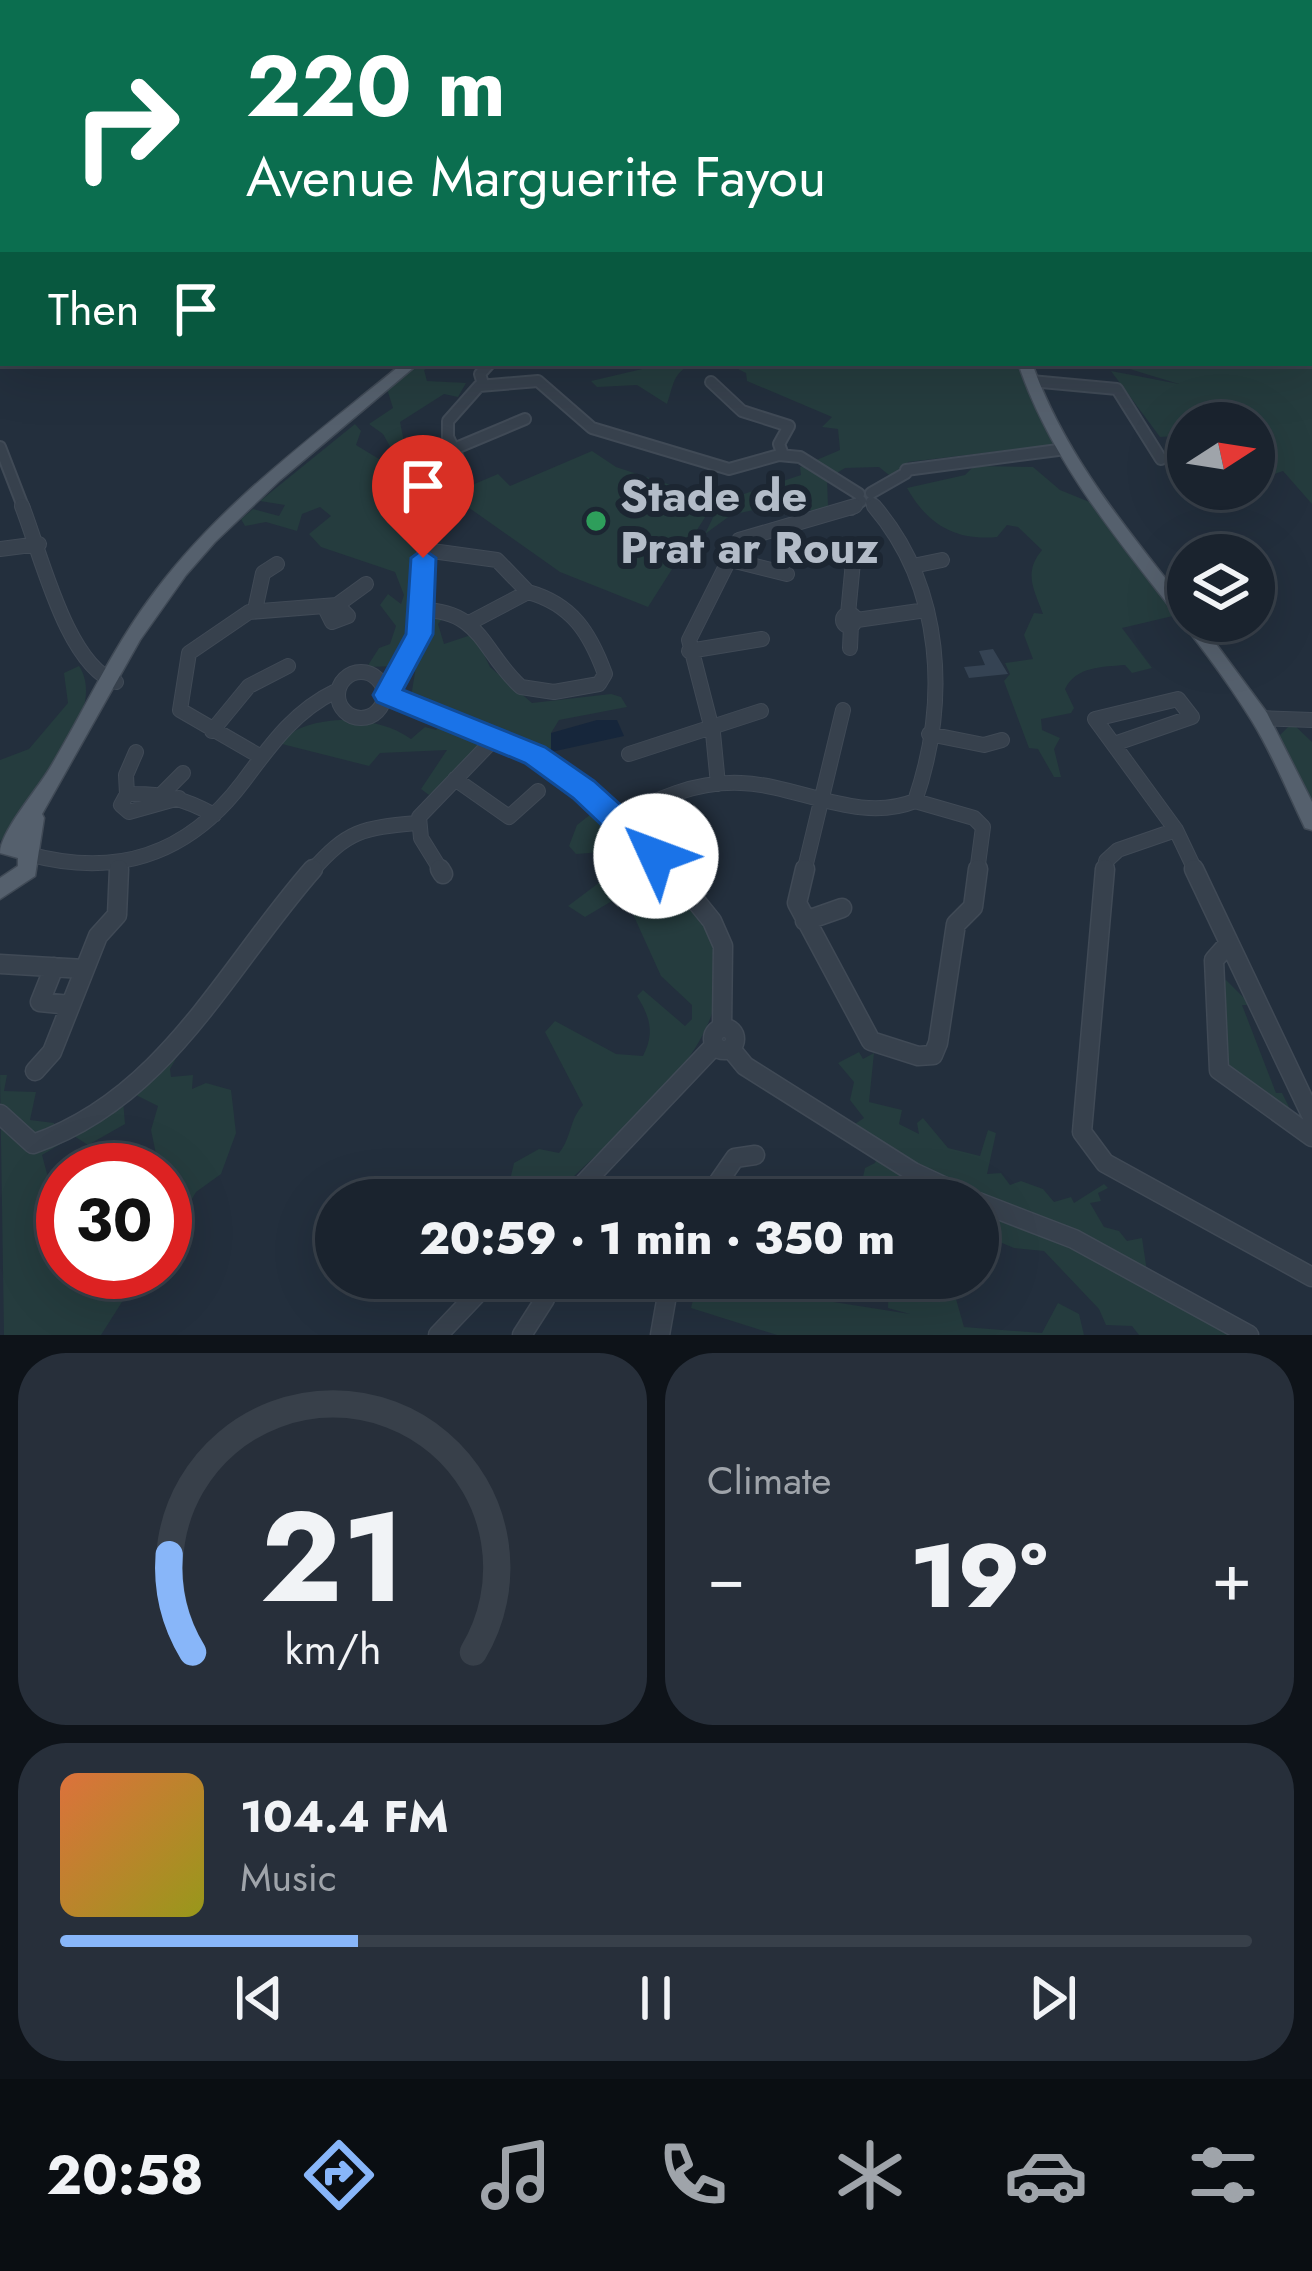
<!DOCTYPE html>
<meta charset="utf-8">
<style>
:root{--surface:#1a232e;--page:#272f3a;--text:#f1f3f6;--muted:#9fa4aa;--line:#38404a;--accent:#88b6f9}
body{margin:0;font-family:Jost,sans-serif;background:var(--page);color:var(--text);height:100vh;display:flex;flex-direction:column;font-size:45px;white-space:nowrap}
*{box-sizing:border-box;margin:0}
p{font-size:39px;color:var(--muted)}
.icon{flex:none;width:66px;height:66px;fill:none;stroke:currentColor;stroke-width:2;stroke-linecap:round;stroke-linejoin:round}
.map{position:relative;height:1335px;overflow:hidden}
.side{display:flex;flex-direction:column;gap:18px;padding:18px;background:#0e1319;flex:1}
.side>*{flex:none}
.top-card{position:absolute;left:0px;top:0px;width:1314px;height:366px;box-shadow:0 12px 48px #0002,0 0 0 3px var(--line);background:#0b6e4f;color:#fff;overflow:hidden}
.needle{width:78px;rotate:78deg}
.buttons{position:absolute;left:1167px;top:402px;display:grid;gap:24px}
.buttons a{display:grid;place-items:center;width:108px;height:108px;border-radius:50%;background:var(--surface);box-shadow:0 12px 48px #0002,0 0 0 3px var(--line);font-size:60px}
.speed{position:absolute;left:36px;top:1143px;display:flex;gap:24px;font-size:60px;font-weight:700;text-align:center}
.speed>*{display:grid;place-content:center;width:156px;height:156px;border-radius:50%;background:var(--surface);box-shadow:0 12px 48px #0002,0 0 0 3px var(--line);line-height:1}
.speed .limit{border:18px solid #d22;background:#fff;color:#111}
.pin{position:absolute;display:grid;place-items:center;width:102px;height:102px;color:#fff;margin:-123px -51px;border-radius:50% 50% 50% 0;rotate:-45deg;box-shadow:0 0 12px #0007}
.pin .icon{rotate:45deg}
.me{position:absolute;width:132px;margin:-66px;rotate:313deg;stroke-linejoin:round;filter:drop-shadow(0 0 9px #0008)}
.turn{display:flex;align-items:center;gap:42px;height:252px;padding:0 48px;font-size:54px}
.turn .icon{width:156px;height:156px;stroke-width:2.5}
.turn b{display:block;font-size:84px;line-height:102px}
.then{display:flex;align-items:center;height:114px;padding:0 48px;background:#0003;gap:24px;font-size:45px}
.big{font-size:90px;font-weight:800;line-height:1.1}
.side .card{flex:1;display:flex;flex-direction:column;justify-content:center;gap:18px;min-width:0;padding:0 42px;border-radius:48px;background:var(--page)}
.side .dial{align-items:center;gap:0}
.dial svg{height:312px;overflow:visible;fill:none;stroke:var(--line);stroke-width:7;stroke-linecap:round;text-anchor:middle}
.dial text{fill:var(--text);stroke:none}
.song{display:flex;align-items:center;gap:36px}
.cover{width:144px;height:144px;border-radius:18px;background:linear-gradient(135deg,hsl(20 70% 55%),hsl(60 70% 35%))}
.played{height:12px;border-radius:6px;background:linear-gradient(90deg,var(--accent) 25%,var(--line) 25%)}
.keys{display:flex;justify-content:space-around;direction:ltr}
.heat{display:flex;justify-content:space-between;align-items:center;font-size:66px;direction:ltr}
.side .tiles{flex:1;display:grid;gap:18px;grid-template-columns:1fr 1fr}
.card:last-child{grid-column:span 2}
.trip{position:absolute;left:315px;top:1179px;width:684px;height:120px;border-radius:60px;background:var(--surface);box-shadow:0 12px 48px #0002,0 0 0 3px var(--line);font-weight:800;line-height:120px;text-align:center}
.dock{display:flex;height:192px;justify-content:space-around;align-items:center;background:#0a0e12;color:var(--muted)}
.dock .icon{width:84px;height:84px}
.dock .selected{color:var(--accent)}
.dock b{font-size:54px;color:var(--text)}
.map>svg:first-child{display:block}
.green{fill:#253c3e}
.water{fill:#16263b}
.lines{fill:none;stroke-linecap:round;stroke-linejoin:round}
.stream{stroke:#16263b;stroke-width:3}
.building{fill:#354353}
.minor-far3-casing{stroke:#404a56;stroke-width:10}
.minor-far2-casing{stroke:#404a56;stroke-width:14}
.minor-far1-casing{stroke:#404a56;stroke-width:16}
.minor-casing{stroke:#404a56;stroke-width:21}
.major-casing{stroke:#404a56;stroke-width:3}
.highway-casing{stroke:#424c58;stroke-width:3}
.minor-far3{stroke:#37414d;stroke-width:9}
.minor-far2{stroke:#37414d;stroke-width:10}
.minor-far1{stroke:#37414d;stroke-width:14}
.minor{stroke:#37414d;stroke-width:18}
.major{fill:#55606d;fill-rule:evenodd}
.highway{fill:#736654;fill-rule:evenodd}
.route{fill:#1a73e8;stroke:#114b97;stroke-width:3}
.leisure-dot{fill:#2e9e5b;stroke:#1c2632;stroke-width:4.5}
.labels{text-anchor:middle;stroke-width:12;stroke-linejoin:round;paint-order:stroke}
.poi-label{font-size:45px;font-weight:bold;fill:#b3bcc8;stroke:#1c2632;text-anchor:start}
</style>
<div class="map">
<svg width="1312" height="1335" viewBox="0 0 1312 1335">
<rect width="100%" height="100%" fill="#232f3d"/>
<path class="green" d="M 1312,303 L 1312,504 L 1283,471 L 1254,481 L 1254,423 L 1188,423 L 1188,435 L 1160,437 L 1111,371 L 1179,384 L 1123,367 L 1084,369 L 1082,363 L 1311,363 Z
M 415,363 L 436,363 L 424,370 L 427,381 L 466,383 L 458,397 L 444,394 L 400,422 L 406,452 L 417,455 L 450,485 L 430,530 L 417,614 L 445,616 L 438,624 L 444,644 L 474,634 L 490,667 L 532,703 L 611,694 L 621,697 L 627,707 L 559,720 L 551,733 L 551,752 L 487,730 L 480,751 L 429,795 L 421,789 L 447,750 L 380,753 L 369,766 L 278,743 C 309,712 377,714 411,739 L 425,727 L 436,730 L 455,712 L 411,697 L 418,654 L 405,655 L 396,666 L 367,667 L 379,648 L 390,644 L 396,626 L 380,605 L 388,594 L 401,604 L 404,595 L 395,572 L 321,547 L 309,534 L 331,516 L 320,507 L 302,514 L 297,531 L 266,522 L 245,526 L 241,519 L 253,509 L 279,516 L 285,505 L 260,501 L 355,424 L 361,431 L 356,445 L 379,459 L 396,457 L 383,434 L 369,424 L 393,408 L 387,389 Z
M 668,363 L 693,363 C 672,374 674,384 667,404 L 637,385 L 597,387 L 591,381 Z
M 726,363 L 779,367 L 1018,363 L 1053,445 L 908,462 L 903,471 L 889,475 L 879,467 L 845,468 L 827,479 L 828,507 L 813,513 L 803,499 L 731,515 L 705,534 L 720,503 L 740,501 L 738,496 L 801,475 L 800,467 L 840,450 L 838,429 L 822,427 L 832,417 L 747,381 L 746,373 Z
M 592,451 L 616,467 L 716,500 L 648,607 L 560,572 L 458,500 L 465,488 L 498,474 L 510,486 Z
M 974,466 L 1033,467 L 1060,490 L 1092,503 L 1177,615 L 1122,628 L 1152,668 L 1132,673 L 1125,665 C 1103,667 1076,666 1065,689 L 1074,708 L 1071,713 L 1041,719 L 1042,730 L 1060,738 L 1054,749 L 1061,777 L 1054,777 L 1038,749 L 1029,748 L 1004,681 L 1010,674 L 1005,663 L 1033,659 L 1024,635 L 1034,613 L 1043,614 C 1034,589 1023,573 1042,550 L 1018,527 L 1007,525 L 997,537 C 955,541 927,524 907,488 L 965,475 Z
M 79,666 C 108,709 39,790 15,830 L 0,841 L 0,760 L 29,749 L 68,703 L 64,673 Z
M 1292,723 L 1312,742 L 1312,806 L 1279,736 Z
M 591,814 C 620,822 652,862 674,884 C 798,1010 632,1114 550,1200 L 526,1200 L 508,1189 L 514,1163 L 539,1149 L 559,1153 C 572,1137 569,1120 583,1105 L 545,1032 L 555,1021 L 616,1054 L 643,1056 C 655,1033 650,1017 637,996 L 643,990 L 685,1026 L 692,1019 L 692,1005 L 661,976 L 627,901 L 617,898 L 585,917 L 568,906 L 620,867 L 602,852 L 576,854 L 569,846 L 577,825 Z
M 1226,980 L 1251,1005 L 1242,1005 L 1276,1093 L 1282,1093 L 1293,1115 L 1306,1122 C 1279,1115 1242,1088 1225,1066 L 1220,982 Z
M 187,1039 L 170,1069 L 171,1077 L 193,1075 L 192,1089 L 206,1083 L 231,1090 L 236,1133 L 221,1174 L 196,1192 L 165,1244 L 165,1170 L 120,1170 L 135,1154 L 140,1164 L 157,1159 L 151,1130 L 158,1106 L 132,1093 Z
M 859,1052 L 863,1059 L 874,1053 L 869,1102 L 902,1110 L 899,1124 L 919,1134 L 917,1123 L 923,1118 L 948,1148 L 980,1156 L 988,1130 L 996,1133 L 987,1174 L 1001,1173 L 1010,1185 L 1021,1181 L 1043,1189 L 1054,1202 L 1071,1197 L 1074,1203 L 1104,1184 L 1108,1188 L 1098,1193 L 1101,1201 L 1090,1203 L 1104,1227 L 1119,1231 L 1127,1241 L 1142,1238 L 1149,1285 L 1240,1335 L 1139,1335 L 1132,1326 L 1106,1325 L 1099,1309 L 1044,1251 L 1014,1248 L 978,1233 L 978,1200 C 944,1200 884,1205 863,1177 L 865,1168 L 875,1163 L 880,1150 L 852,1126 L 864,1118 L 850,1100 L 854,1082 L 838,1063 Z
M 0,1075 L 7,1075 L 4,1091 L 36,1092 L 30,1120 L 54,1123 L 54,1131 L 123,1100 L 125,1124 L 88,1145 L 74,1136 L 42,1155 L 49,1181 L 63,1182 L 63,1272 L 141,1272 L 101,1335 L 4,1335 Z
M 889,1278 L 924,1278 L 924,1294 L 926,1278 L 957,1278 L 954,1292 L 964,1327 L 1042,1333 L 1058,1303 L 1079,1314 L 1084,1335 L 777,1335 L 691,1308 L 693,1300 L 726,1286 L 753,1296 L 768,1281 L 808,1298 L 910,1314 L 888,1308 Z"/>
<path class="water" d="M 597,720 L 617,720 L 624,736 L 551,752 L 551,733 Z"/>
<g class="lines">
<path class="stream" d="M 406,3 L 411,0"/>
</g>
<path class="building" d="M 993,649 L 1008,674 L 969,678 L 964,667 L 985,665 L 979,651 Z"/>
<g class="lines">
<defs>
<path id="minor-far3" d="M 1249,0 L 1284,3
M 0,41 L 3,36"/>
<path id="minor-far2" d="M 1031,381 L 1117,389 L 1161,459
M 711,382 L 742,411 L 789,426 L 779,444 L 783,455
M 483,384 L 480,374 L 490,363
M 0,447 L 24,509
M 456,448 L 525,419
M 906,470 L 1066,449
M 871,493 L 906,473
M 871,502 L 877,509
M 447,509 L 465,473 L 448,437 L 448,421 L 479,386 L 538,381 L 592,428 L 729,469 L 779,455 L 800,457 L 859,494
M 851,509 L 861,501"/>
<path id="minor-far1" d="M 22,506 C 41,554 67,666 116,682
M 0,549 L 39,544
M 425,550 L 497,560 L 528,592
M 727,559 L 787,574
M 913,566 L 942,560
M 337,605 L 366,584
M 255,610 L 263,573 L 277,564
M 421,610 C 482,610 482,652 521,687 L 554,692 L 599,684 L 605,674 C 590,633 572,604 528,592 L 471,622
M843 620a6 6 0 1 1 12 0a6 6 0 1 1-12 0Z
M 848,614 L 853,562
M 857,620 L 926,610
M 850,648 L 851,625
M 689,651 L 762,639
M338 695a23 23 0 1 1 46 0a23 23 0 1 1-46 0Z
M 387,691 L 417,642 L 425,550 L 448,506
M 387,695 C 424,712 465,721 502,738 C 566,766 627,820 673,872
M 1260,718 L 1312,720
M 212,731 L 249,686 L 288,666
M 929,734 L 984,745 L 1002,740
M 1114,744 L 1192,717 L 1178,699 L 1095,719 L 1176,830 L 1196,872
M 629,754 L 761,711
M 261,757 L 180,710 L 189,653 L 249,612 L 337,605 L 348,616 L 332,622 L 326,610
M 455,779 L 509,817 L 538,791
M 718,784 L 713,733 L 689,640 L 739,540 L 855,506
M 163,793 L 183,773
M 127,794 L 126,775 L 136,752
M 179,798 L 129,812 L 121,805 L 127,794 C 161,793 184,798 214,815
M 915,801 L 974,818 L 983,827 L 977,872
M 617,821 C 655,799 696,781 741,783 C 799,785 858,824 915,801 C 949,702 944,588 874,506
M 28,854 C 116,878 187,856 243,782 C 270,746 294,711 336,691
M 119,872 L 119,866
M 311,872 C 348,830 362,828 417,823
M 442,872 L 421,838 L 419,817 L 497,736
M 804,872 L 843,710
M 1105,872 L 1106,861 L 1118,850 L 1176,830"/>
<path id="minor" d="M 440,869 L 443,874
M 670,869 L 712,921 L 723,946 L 722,1028
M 805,869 L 797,903 L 871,1041 L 918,1056 L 933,1055 L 938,1043 L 956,924 L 973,907 L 978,869
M 1105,869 L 1082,1132 L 1105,1163 L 1312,1277
M 1194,869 L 1312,1117
M 805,921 L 842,908
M 1229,943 L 1214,960 L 1219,1070 L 1312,1137
M 0,964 L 84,969
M 54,967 L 40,1002 L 70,1005
M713 1039a11 11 0 1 1 22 0a11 11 0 1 1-22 0Z
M 731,1049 L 745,1066 L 913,1172 L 973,1200
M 35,1071 L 52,1052 L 98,936 L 117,915 L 119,869
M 0,1114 L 33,1144 C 166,1098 225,969 313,869
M 568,1200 L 714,1046
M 706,1200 L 735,1158 L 755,1155
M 978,1202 L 1074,1239 L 1249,1335
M 438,1335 L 492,1278
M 522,1335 L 545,1299
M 660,1335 L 670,1278"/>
<path id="major" d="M 932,0 L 942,0 L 944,3 L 934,3 Z
M 403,363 L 419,363 L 280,480 L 215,542 L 186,575 L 140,640 L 42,814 L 44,818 L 35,876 L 0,899 L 0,878 L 18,866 L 18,858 L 0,853 C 0,832 37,790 50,768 C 83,713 110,653 148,601 C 216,506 313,437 403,363 Z
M 1018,363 L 1032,363 C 1065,457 1127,529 1188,607 L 1188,621 L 1199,621 L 1267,713 L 1312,802 L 1312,830 L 1305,828 C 1288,793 1273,755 1252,721 C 1177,599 1065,502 1018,363 Z"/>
<path id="highway" d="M 851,0 L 863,0 L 863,3 L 851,3 Z
M 1311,287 L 1312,288 L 1312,298 L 1311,297 Z"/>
</defs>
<use href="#minor-far3" class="minor-far3-casing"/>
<use href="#minor-far2" class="minor-far2-casing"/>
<use href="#minor-far1" class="minor-far1-casing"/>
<use href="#minor" class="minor-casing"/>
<use href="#major" class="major-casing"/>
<use href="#highway" class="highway-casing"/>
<use href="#minor-far3" class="minor-far3"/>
<use href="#minor-far2" class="minor-far2"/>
<use href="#minor-far1" class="minor-far1"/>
<use href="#minor" class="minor"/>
<use href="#major" class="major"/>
<use href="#highway" class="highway"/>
</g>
<path class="route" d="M 423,549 L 436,558 L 433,634 L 403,690 L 545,747 L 594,781 L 667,847 L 671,856 L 667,866 L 645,866 L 573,798 L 525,763 L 377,702 L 373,695 L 406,634 L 411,558 Z"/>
<circle class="leisure-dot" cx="596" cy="521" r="12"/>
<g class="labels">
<g class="poi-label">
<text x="620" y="511">Stade de<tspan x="620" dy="52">Prat ar Rouz</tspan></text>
</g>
</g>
</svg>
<div class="buttons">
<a><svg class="needle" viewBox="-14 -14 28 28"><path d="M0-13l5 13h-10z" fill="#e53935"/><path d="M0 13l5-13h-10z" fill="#9fa4aa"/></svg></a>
<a><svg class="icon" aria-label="layers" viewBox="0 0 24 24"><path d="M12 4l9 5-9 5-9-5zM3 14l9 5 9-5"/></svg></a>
</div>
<div class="speed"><div class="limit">30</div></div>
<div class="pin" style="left:423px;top:558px;background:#d93025"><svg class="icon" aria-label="arrive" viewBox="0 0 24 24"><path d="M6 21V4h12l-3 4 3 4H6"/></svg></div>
<svg class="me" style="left:656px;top:856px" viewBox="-20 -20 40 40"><circle r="19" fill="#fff"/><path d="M0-13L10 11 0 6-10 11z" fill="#1a73e8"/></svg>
<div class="trip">20:59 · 1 min · 350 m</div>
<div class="top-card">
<div class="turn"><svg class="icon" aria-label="right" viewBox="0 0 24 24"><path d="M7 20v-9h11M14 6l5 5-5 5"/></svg><div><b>220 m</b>Avenue Marguerite Fayou</div></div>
<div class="then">Then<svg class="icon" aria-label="arrive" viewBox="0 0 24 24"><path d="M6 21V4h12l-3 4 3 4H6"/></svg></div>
</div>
</div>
<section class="side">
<div class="tiles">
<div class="card dial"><svg viewBox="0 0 100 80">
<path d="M14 69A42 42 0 1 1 86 69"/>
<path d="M14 69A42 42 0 0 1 8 44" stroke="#88b6f9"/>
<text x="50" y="56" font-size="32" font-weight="700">21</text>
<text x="50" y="72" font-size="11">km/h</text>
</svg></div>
<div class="card"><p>Climate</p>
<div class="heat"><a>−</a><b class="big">19°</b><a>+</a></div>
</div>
<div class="card">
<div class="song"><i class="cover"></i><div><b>104.4 FM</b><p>Music</p></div></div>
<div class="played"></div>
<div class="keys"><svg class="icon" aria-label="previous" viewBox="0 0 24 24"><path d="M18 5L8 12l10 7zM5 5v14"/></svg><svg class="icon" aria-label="pause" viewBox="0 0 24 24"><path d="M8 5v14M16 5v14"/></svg><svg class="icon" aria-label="next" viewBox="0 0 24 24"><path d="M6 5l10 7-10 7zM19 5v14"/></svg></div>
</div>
</div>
</section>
<nav class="dock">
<b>20:58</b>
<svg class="icon selected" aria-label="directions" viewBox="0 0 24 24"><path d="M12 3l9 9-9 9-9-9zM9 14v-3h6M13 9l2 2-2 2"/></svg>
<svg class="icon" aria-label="music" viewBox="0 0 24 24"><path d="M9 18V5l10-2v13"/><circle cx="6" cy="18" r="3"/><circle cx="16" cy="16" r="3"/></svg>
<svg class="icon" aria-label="phone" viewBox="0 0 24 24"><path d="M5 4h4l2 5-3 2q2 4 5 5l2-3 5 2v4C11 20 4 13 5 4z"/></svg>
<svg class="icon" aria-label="climate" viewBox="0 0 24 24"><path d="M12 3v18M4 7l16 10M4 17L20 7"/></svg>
<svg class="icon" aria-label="car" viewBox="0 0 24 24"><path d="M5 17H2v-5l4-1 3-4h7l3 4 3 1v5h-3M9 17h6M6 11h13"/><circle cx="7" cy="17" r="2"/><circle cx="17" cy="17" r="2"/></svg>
<svg class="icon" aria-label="filters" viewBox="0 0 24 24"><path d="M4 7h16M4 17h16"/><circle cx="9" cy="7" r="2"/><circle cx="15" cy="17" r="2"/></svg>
</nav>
